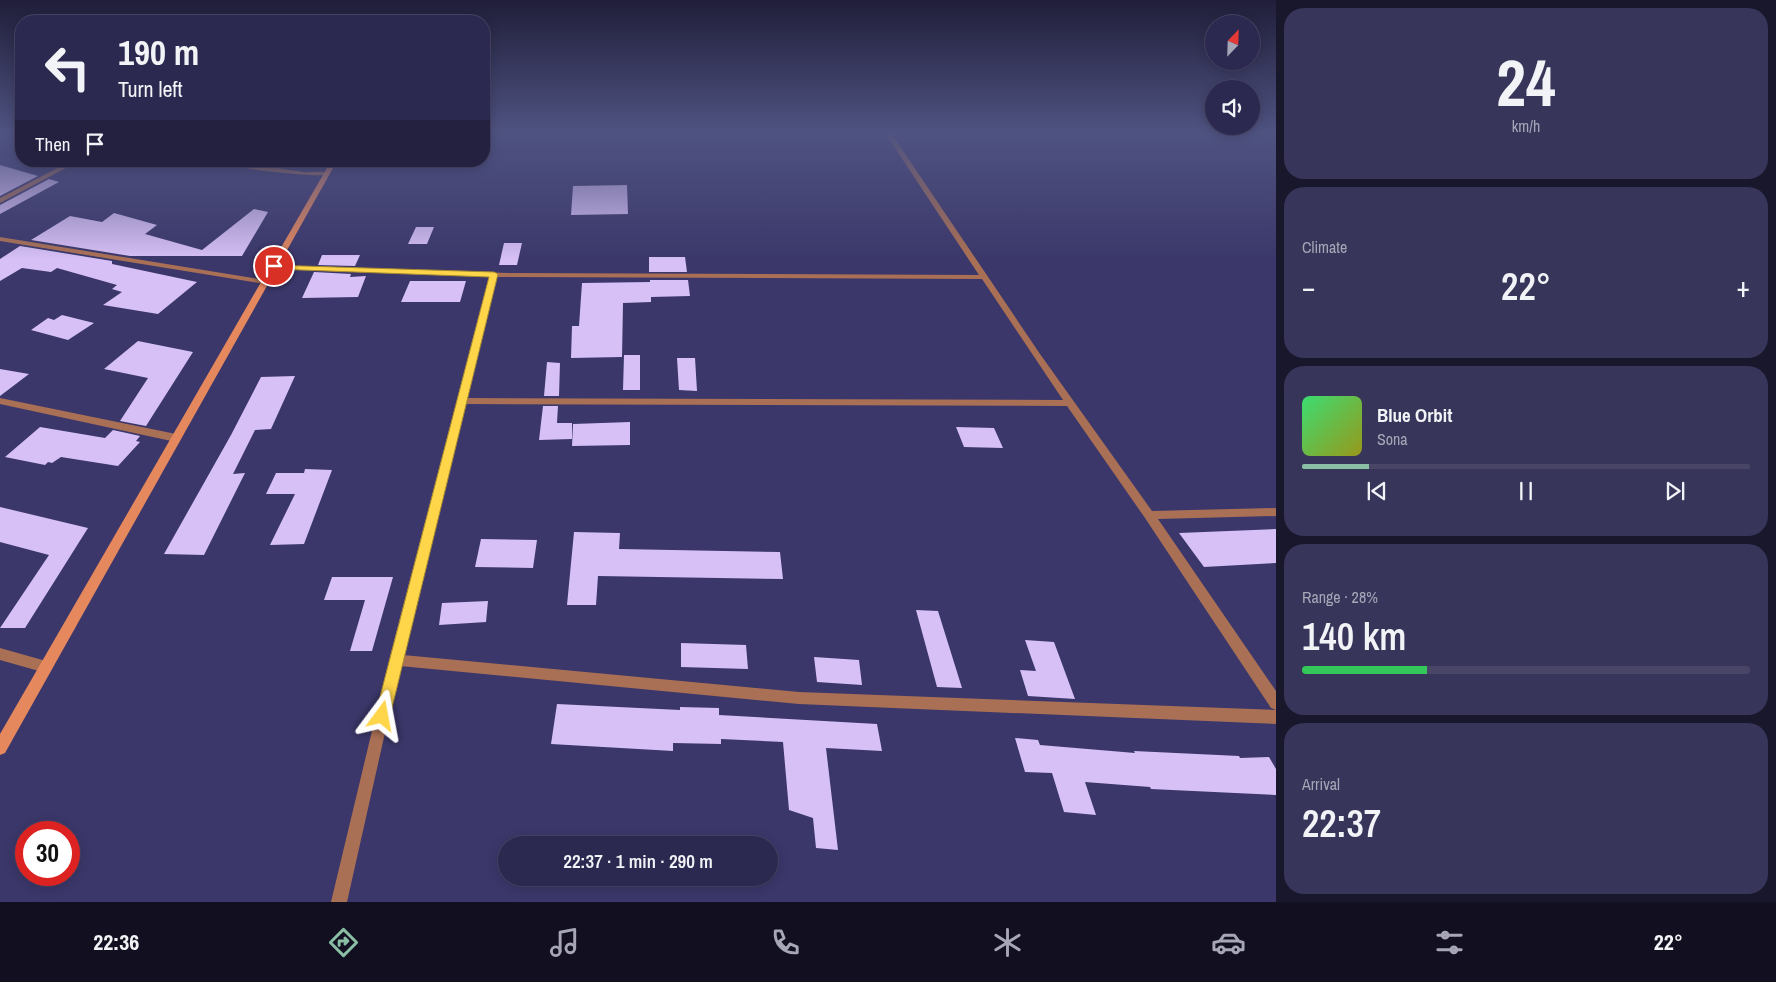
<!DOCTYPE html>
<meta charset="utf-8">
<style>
:root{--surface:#2c2950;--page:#38355a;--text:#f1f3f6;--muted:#a6a6b7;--line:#484567;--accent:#8abfa5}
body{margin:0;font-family:"Archivo Narrow",sans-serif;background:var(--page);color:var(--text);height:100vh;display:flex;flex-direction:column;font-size:19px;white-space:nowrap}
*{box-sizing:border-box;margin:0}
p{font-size:16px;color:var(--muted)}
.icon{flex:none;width:28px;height:28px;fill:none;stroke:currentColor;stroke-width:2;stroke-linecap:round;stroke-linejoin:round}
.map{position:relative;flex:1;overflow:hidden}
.sheet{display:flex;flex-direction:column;gap:8px;padding:8px;background:#18172c;width:500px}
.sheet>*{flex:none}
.top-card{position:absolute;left:15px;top:15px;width:475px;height:152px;border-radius:20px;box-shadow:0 2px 12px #0003,0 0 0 1px var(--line);background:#2c2950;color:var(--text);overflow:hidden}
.needle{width:32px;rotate:23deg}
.tools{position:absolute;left:1205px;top:15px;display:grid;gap:10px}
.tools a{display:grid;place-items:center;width:55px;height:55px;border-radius:50%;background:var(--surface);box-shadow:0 2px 12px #0003,0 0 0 1px var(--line);font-size:25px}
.speed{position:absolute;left:15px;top:821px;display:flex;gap:10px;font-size:25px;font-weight:700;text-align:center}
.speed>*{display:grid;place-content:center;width:65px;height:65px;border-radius:50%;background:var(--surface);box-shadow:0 2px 12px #0003,0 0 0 1px var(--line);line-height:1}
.speed .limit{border:8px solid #d22;background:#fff;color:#111}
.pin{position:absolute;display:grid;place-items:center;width:42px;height:42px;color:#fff;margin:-21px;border:2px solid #fff;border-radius:50%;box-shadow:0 1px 5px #0007}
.me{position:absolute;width:55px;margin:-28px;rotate:13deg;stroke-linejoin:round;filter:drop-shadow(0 0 4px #0008)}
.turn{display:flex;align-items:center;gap:18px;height:105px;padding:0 20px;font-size:22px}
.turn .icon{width:65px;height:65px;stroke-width:2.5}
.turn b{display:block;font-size:35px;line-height:42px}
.then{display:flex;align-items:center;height:48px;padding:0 20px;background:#0003;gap:10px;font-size:19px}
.big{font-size:38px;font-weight:600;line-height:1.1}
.sheet .card{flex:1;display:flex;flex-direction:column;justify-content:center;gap:8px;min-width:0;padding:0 18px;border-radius:20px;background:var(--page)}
.sheet .dial{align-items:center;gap:0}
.dial b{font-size:65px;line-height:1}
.song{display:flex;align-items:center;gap:15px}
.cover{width:60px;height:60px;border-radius:8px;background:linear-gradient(135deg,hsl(140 70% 55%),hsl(60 70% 35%))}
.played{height:5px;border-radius:2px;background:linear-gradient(90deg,var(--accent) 15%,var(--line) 15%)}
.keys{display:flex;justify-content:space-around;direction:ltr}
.heat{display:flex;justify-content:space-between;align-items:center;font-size:28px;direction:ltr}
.charge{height:8px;border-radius:4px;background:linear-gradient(90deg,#34c759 28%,var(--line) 0)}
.trip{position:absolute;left:498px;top:836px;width:280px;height:50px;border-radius:25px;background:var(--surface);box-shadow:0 2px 12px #0003,0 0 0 1px var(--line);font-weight:600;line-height:50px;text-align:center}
.tab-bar{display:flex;height:80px;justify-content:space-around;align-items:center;background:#121020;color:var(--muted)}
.tab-bar .icon{width:35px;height:35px}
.tab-bar .active{color:var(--accent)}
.tab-bar b{font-size:22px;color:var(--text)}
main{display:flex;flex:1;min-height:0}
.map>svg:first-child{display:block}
.building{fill:#d7c0f5}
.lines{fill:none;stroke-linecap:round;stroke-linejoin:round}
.street{fill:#aa7055;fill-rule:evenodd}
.secondary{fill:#e5885e;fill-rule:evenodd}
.route{fill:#ffd54a;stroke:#a68a30}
</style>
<main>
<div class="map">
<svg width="1276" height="902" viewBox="0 0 1276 902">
<rect width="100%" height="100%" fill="#3b376a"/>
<path class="building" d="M 0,165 L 38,176 L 0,196 Z
M 49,179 L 59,182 L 0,214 L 0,205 Z
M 627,185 L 628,214 L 571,215 L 573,186 Z
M 254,209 L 268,212 L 242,256 L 130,256 L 31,240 L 70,216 L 102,222 L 114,213 L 157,225 L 145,234 L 202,250 Z
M 416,227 L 434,227 L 427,244 L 408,244 Z
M 504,243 L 522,243 L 517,265 L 499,265 Z
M 20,246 L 112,261 L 112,264 L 197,282 L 158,314 L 103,305 L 122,292 L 112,289 L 117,285 L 57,268 L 51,272 L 22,268 L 0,281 L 0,259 Z
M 322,255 L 360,255 L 355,266 L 318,265 Z
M 649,257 L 685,257 L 687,272 L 649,272 Z
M 314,272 L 351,274 L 350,277 L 366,276 L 358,297 L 302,298 Z
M 650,280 L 688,280 L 690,296 L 651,297 L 651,302 L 623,303 L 622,357 L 571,358 L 572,326 L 579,326 L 582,283 L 650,282 Z
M 410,281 L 466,281 L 460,302 L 401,302 Z
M 62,315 L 94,323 L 68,340 L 31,330 L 48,318 L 54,320 Z
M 138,341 L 193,352 L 146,426 L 120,421 L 148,378 L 104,369 Z
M 624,355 L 640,355 L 640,390 L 623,390 Z
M 677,358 L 695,358 L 697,391 L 679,390 Z
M 547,362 L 560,363 L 559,396 L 544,396 Z
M 0,369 L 29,374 L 0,396 Z
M 295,376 L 271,429 L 255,430 L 233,474 L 245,473 L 204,555 L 164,554 L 231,435 L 261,377 Z
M 543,406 L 558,406 L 557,423 L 572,423 L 572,439 L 539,440 Z
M 630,422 L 630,445 L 572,446 L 573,424 Z
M 40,427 L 105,438 L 113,430 L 140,436 L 136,441 L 140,442 L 118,466 L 61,457 L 52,463 L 48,462 L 45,465 L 5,457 Z
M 956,427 L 994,428 L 1003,448 L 964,447 Z
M 305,469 L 332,470 L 304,544 L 270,545 L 295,494 L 266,494 L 276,473 L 304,473 Z
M 0,507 L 88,528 L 25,628 L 0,628 L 49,555 L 0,542 Z
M 1276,529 L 1276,563 L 1204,567 L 1179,533 Z
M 574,532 L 620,533 L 619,549 L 780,552 L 783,579 L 598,576 L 596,605 L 567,605 Z
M 481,539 L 537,540 L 533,568 L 475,567 Z
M 332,577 L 393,577 L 372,651 L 350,651 L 365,600 L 324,600 Z
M 488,601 L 486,622 L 439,625 L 442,603 Z
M 916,610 L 938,611 L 962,688 L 937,687 Z
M 1025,640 L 1054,642 L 1075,699 L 1028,696 L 1020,670 L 1036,671 Z
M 681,643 L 746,645 L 748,669 L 681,667 Z
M 814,657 L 859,660 L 862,685 L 817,682 Z
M 557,704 L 680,710 L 680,707 L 719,708 L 719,715 L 877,724 L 882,751 L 826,748 L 838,850 L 816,848 L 813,818 L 789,810 L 783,742 L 721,739 L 721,744 L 673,743 L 673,751 L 551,744 Z
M 1015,738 L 1038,740 L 1040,745 L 1135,753 L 1134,751 L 1239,756 L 1240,758 L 1269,757 L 1276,769 L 1276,795 L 1151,789 L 1150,787 L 1085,782 L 1096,815 L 1064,812 L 1052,773 L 1025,772 Z"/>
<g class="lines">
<path class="street" d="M 885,133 L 891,133 L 1040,354 L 1152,511 L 1276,508 L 1276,516 L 1158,519 L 1276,691 L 1276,710 L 1271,708 L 1145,518 L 1067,406 L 465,404 L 403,655 L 799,692 L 1276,710 L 1276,724 L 799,704 L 400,666 L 347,902 L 331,902 L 389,660 L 489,277 L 274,269 L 271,269 L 271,265 L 508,273 L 979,275 ZM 497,277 L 982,279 L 1063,400 L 466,398 Z
M 71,161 L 79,161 L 0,203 L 0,198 Z
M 211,161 C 242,161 273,168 304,172 C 312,173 323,170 330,174 C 321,179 223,167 211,161 Z
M 0,237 L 265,280 L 269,282 L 265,284 L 0,241 Z
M 0,398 L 176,434 L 181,438 L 176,442 L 0,404 Z
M 0,648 L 46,661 L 51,663 L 52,667 L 51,671 L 46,673 L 0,660 Z"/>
<path class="secondary" d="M 331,161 L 337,161 L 5,753 L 0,755 L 0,734 Z"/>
</g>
<linearGradient id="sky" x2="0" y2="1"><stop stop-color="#201e3a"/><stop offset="0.51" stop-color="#4f5381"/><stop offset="1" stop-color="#4f5381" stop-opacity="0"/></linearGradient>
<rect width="1276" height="260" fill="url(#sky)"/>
<path class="route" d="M 271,265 L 494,272 L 498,274 L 390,716 L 388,721 L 382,723 L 377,721 L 375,716 L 489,277 L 274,269 L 270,266 Z"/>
</svg>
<div class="tools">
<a><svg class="needle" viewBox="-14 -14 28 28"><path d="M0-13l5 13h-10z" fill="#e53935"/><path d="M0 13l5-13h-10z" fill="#a6a6b7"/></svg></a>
<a><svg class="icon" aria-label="sound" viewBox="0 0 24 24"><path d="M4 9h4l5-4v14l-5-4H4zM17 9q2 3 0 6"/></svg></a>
</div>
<div class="speed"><div class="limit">30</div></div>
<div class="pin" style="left:274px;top:266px;background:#d93025"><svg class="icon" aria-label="arrive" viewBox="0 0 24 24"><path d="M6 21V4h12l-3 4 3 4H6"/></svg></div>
<svg class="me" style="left:382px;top:716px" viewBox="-20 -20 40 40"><path d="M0-17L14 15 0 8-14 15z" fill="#ffd54a" stroke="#fff" stroke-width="4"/></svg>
<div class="trip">22:37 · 1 min · 290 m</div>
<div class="top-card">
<div class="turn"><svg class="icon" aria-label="left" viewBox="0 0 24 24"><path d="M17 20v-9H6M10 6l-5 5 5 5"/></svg><div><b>190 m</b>Turn left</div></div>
<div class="then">Then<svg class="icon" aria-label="arrive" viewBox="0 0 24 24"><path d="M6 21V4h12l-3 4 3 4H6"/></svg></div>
</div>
</div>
<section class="sheet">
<div class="card dial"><b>24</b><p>km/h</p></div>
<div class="card"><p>Climate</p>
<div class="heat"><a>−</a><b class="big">22°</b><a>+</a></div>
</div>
<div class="card">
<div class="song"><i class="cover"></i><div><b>Blue Orbit</b><p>Sona</p></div></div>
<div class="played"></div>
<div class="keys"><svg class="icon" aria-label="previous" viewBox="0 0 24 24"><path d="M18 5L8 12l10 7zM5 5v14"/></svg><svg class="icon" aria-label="pause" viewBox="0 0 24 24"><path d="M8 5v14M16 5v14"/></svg><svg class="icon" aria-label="next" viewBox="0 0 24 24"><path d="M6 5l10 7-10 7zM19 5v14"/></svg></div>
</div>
<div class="card"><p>Range · 28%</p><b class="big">140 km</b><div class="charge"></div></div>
<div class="card"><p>Arrival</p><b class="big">22:37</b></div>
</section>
</main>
<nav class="tab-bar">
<b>22:36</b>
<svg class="icon active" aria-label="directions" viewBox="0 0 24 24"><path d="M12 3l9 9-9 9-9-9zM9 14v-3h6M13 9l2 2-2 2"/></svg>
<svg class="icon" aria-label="music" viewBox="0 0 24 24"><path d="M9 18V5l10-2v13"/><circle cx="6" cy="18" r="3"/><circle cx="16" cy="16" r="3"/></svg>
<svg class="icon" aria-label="phone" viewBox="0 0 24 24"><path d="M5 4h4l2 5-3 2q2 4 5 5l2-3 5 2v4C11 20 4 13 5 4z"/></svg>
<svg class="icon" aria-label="climate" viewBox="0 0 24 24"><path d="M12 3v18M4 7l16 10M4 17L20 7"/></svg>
<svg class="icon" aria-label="car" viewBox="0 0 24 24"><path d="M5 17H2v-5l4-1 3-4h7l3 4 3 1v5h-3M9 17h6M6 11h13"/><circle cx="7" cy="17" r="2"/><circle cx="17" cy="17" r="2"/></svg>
<svg class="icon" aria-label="filters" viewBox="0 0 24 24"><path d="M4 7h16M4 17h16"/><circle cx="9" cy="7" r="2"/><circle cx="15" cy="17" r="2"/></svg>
<b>22°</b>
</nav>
